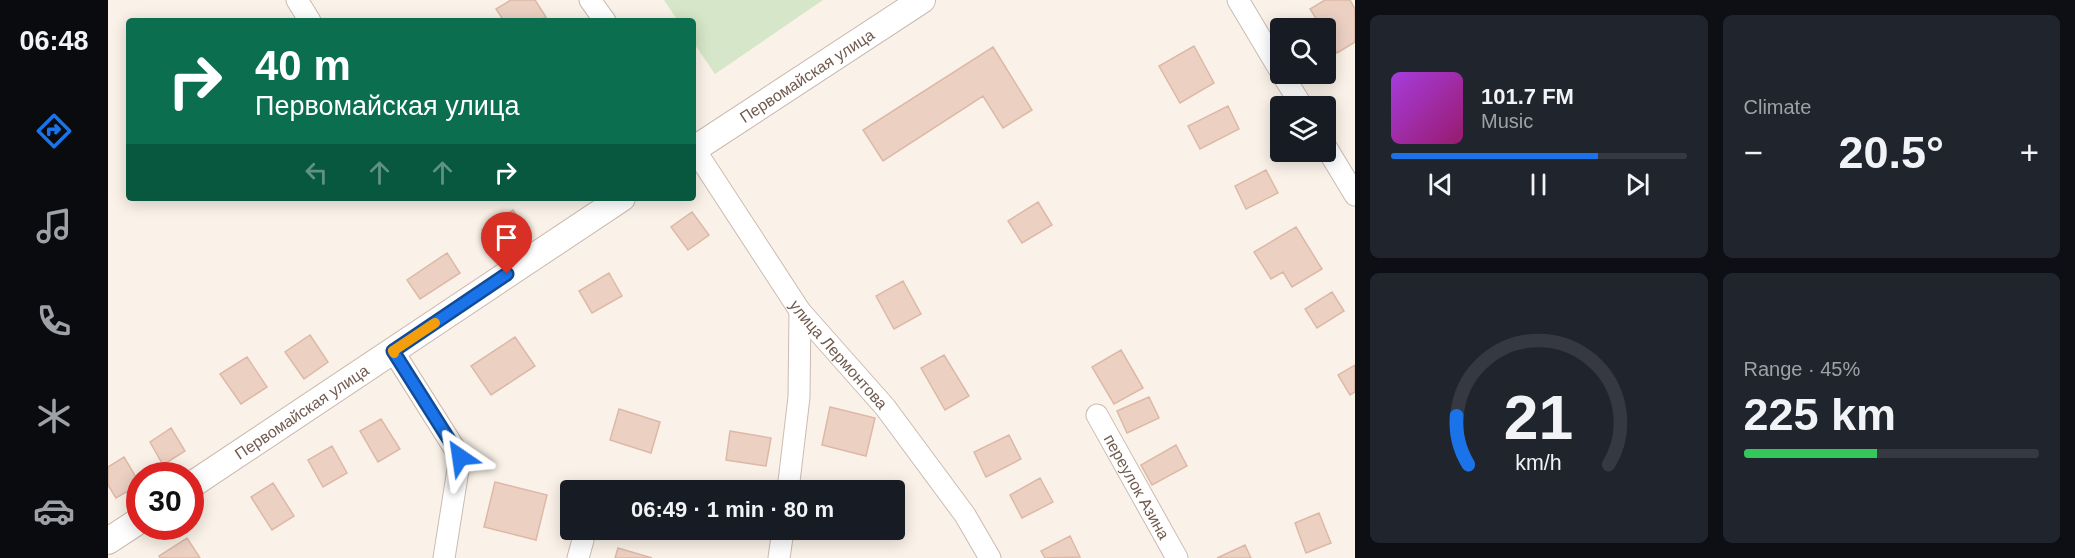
<!DOCTYPE html>
<meta charset="utf-8">
<style>
:root{--surface:#171b24;--page:#20242c;--text:#f1f3f6;--muted:#9ea1a6;--line:#363941;--accent:#1a73e8}
body{margin:0;font-family:Arial,sans-serif;background:var(--page);color:var(--text);height:100vh;display:flex;flex-direction:column;font-size:22px;white-space:nowrap}
*{box-sizing:border-box;margin:0}
p{font-size:20px;color:var(--muted)}
.icon{flex:none;width:33px;height:33px;fill:none;stroke:currentColor;stroke-width:2;stroke-linecap:round;stroke-linejoin:round}
.map{position:relative;flex:1;overflow:hidden}
.side{display:flex;flex-direction:column;gap:15px;padding:15px;background:#0d0f14;width:720px}
.side>*{flex:none}
.hud{position:absolute;left:18px;top:18px;width:570px;height:183px;border-radius:6px;box-shadow:0 3px 15px #0003;background:#0b6e4f;color:#fff;overflow:hidden}
.controls{position:absolute;left:1162px;top:18px;display:grid;gap:12px}
.controls a{display:grid;place-items:center;width:66px;height:66px;border-radius:6px;background:var(--surface);box-shadow:0 3px 15px #0003;font-size:30px}
.speed{position:absolute;left:18px;top:462px;display:flex;gap:12px;font-size:30px;font-weight:700;text-align:center}
.speed>*{display:grid;place-content:center;width:78px;height:78px;border-radius:50%;background:var(--surface);box-shadow:0 3px 15px #0003;line-height:1}
.speed .limit{border:9px solid #d22;background:#fff;color:#111}
.pin{position:absolute;display:grid;place-items:center;width:51px;height:51px;color:#fff;margin:-62px -26px;border-radius:50% 50% 50% 0;rotate:-45deg;box-shadow:0 0 6px #0007}
.pin .icon{rotate:45deg}
.me{position:absolute;width:66px;margin:-33px;rotate:328deg;stroke-linejoin:round;filter:drop-shadow(0 0 4px #0008)}
.turn{display:flex;align-items:center;gap:21px;height:126px;padding:0 30px;font-size:27px}
.turn .icon{width:78px;height:78px;stroke-width:2.5}
.turn b{display:block;font-size:42px;line-height:51px}
.lanes{display:flex;align-items:center;height:57px;padding:0 30px;background:#0003;justify-content:center;gap:30px;direction:ltr}
.lanes .off{opacity:.35}
.big{font-size:45px;font-weight:600;line-height:1.1}
.side .widget{flex:1;display:flex;flex-direction:column;justify-content:center;gap:9px;min-width:0;padding:0 21px;border-radius:9px;background:var(--page)}
.side .dial{align-items:center;gap:0}
.dial svg{height:156px;overflow:visible;fill:none;stroke:var(--line);stroke-width:7;stroke-linecap:round;text-anchor:middle}
.dial text{fill:var(--text);stroke:none}
.song{display:flex;align-items:center;gap:18px}
.cover{width:72px;height:72px;border-radius:9px;background:linear-gradient(135deg,hsl(280 70% 55%),hsl(320 70% 35%))}
.played{height:6px;border-radius:3px;background:linear-gradient(90deg,var(--accent) 70%,var(--line) 70%)}
.keys{display:flex;justify-content:space-around;direction:ltr}
.heat{display:flex;justify-content:space-between;align-items:center;font-size:33px;direction:ltr}
.charge{height:9px;border-radius:4px;background:linear-gradient(90deg,#34c759 45%,var(--line) 0)}
.side .tiles{flex:1;display:grid;gap:15px;grid-template-columns:repeat(2,1fr)}
.trip{position:absolute;left:452px;top:480px;width:345px;height:60px;border-radius:6px;background:var(--surface);box-shadow:0 3px 15px #0003;font-weight:600;line-height:60px;text-align:center}
main{display:flex;flex:1;min-height:0}
.tab-bar{display:flex;flex-direction:column;width:108px;justify-content:space-around;align-items:center;background:#090b0e;color:var(--muted)}
.tab-bar .icon{width:42px;height:42px}
.tab-bar .active{color:var(--accent)}
.tab-bar b{font-size:27px;color:var(--text)}
.map>svg:first-child{display:block}
.green{fill:#d6e6c8}
.building{fill:#ecd1c3;stroke:#ddb8a6;stroke-width:1.5}
.lines{fill:none;stroke-linecap:round;stroke-linejoin:round}
.minor-casing{stroke:#cbbab0;stroke-width:23}
.tertiary-casing{stroke:#cbbab0;stroke-width:28}
.minor{stroke:#fff;stroke-width:21}
.tertiary{stroke:#fff;stroke-width:26}
.route-casing{stroke:#114b97;stroke-width:15}
.route{stroke:#1a73e8;stroke-width:10}
.slow{stroke:#f59e0b;stroke-width:10}
.labels{text-anchor:middle;stroke-width:4.5;stroke-linejoin:round;paint-order:stroke}
.street-label{font-size:16px;fill:#715a4f;stroke:#fdf7ee}
</style>
<main>
<nav class="tab-bar">
<b>06:48</b>
<svg class="icon active" aria-label="directions" viewBox="0 0 24 24"><path d="M12 3l9 9-9 9-9-9zM9 14v-3h6M13 9l2 2-2 2"/></svg>
<svg class="icon" aria-label="music" viewBox="0 0 24 24"><path d="M9 18V5l10-2v13"/><circle cx="6" cy="18" r="3"/><circle cx="16" cy="16" r="3"/></svg>
<svg class="icon" aria-label="phone" viewBox="0 0 24 24"><path d="M5 4h4l2 5-3 2q2 4 5 5l2-3 5 2v4C11 20 4 13 5 4z"/></svg>
<svg class="icon" aria-label="climate" viewBox="0 0 24 24"><path d="M12 3v18M4 7l16 10M4 17L20 7"/></svg>
<svg class="icon" aria-label="car" viewBox="0 0 24 24"><path d="M5 17H2v-5l4-1 3-4h7l3 4 3 1v5h-3M9 17h6M6 11h13"/><circle cx="7" cy="17" r="2"/><circle cx="17" cy="17" r="2"/></svg>
</nav>
<div class="map">
<svg width="1247" height="558" viewBox="0 0 1247 558">
<rect width="100%" height="100%" fill="#faf2e8"/>
<path class="green" d="M 556,0 L 715,0 L 607,74 L 585,42 L 585,21 L 570,21 Z"/>
<path class="building" d="M 403,0 L 427,0 L 438,17 L 431,21 L 396,21 L 388,9 Z
M 1217,0 L 1242,0 L 1247,9 L 1247,42 L 1229,53 L 1218,35 L 1218,28 L 1214,28 L 1202,9 Z
M 1086,46 L 1106,83 L 1072,103 L 1051,66 Z
M 885,47 L 924,110 L 895,128 L 875,96 L 775,161 L 755,130 Z
M 1120,106 L 1131,129 L 1092,149 L 1080,126 Z
M 1158,170 L 1170,193 L 1138,209 L 1127,186 Z
M 930,202 L 944,225 L 914,243 L 900,221 Z
M 405,210 L 418,229 L 386,250 L 374,230 Z
M 584,212 L 601,235 L 580,250 L 563,227 Z
M 1188,227 L 1214,269 L 1184,287 L 1175,272 L 1163,279 L 1146,252 Z
M 339,253 L 352,273 L 312,299 L 299,280 Z
M 501,273 L 514,296 L 484,313 L 471,291 Z
M 795,281 L 813,314 L 786,329 L 768,296 Z
M 1224,292 L 1236,311 L 1209,328 L 1197,309 Z
M 202,335 L 220,362 L 196,379 L 177,352 Z
M 407,337 L 427,366 L 383,395 L 363,366 Z
M 1013,350 L 1035,388 L 1006,404 L 984,367 Z
M 836,355 L 861,396 L 837,410 L 813,368 Z
M 139,357 L 159,387 L 133,404 L 112,374 Z
M 1247,365 L 1247,392 L 1242,395 L 1230,375 Z
M 1041,397 L 1051,418 L 1019,433 L 1009,411 Z
M 722,407 L 767,418 L 758,456 L 714,445 Z
M 511,409 L 552,422 L 543,453 L 502,440 Z
M 273,419 L 292,449 L 270,462 L 252,431 Z
M 63,428 L 77,451 L 55,465 L 42,442 Z
M 622,431 L 663,438 L 658,466 L 618,460 Z
M 901,435 L 913,459 L 878,477 L 866,452 Z
M 1068,445 L 1079,466 L 1044,485 L 1033,465 Z
M 224,446 L 239,473 L 215,487 L 200,460 Z
M 16,457 L 32,484 L 8,498 L 0,485 L 0,467 Z
M 932,478 L 945,502 L 914,518 L 902,495 Z
M 387,482 L 439,495 L 428,540 L 376,527 Z
M 165,483 L 186,516 L 164,530 L 143,497 Z
M 501,483 L 535,490 L 499,490 Z
M 1211,513 L 1223,543 L 1198,553 L 1187,523 Z
M 962,536 L 972,557 L 937,558 L 933,551 Z
M 79,538 L 92,558 L 52,558 L 51,556 Z
M 1137,545 L 1143,558 L 1109,558 Z
M 510,548 L 544,558 L 507,558 Z"/>
<g class="lines">
<defs>
<g id="minor">
<path d="M 189,0 L 202,21"/>
<path d="M 482,0 L 497,21"/>
<path d="M 1130,0 L 1173,72"/>
<path d="M 1174,74 L 1194,106"/>
<path id="s1" d="M 585,147 L 692,311 L 777,407 L 857,515 L 882,558"/>
<path d="M 1218,147 L 1247,195"/>
<path d="M 285,351 L 352,457 L 336,558"/>
<path id="s2" d="M 989,415 L 1069,558"/>
<path d="M 680,490 L 691,397 L 692,311"/>
<path d="M 470,558 L 475,540"/>
<path d="M 671,558 L 675,530"/>
</g>
<g id="tertiary">
<path id="s3" d="M 585,150 L 814,0"/>
<path id="s4" d="M 82,486 L 514,198"/>
<path d="M 0,541 L 32,520"/>
</g>
</defs>
<use href="#minor" class="minor-casing"/>
<use href="#tertiary" class="tertiary-casing"/>
<use href="#minor" class="minor"/>
<use href="#tertiary" class="tertiary"/>
</g>
<g class="lines">
<defs>
<path id="route" d="M 352,457 L 285,351 L 399,274"/>
</defs>
<use href="#route" class="route-casing"/>
<use href="#route" class="route"/>
<path class="slow" d="M 286,353 L 285,351 L 327,323"/>
</g>
<g class="labels">
<g class="street-label">
<text dy="6" stroke="none"><textPath href="#s3" startOffset="136">Первомайская улица</textPath></text>
<text dy="6" stroke="none"><textPath href="#s1" startOffset="254">улица Лермонтова</textPath></text>
<text dy="6" stroke="none"><textPath href="#s4" startOffset="134">Первомайская улица</textPath></text>
<text dy="6" stroke="none"><textPath href="#s2" startOffset="82">переулок Азина</textPath></text>
</g>
</g>
</svg>
<div class="controls">
<a><svg class="icon" aria-label="search" viewBox="0 0 24 24"><circle cx="10" cy="10" r="6"/><path d="M15 15l6 6"/></svg></a>
<a><svg class="icon" aria-label="layers" viewBox="0 0 24 24"><path d="M12 4l9 5-9 5-9-5zM3 14l9 5 9-5"/></svg></a>
</div>
<div class="speed"><div class="limit">30</div></div>
<div class="pin" style="left:399px;top:274px;background:#d93025"><svg class="icon" aria-label="arrive" viewBox="0 0 24 24"><path d="M6 21V4h12l-3 4 3 4H6"/></svg></div>
<svg class="me" style="left:352px;top:457px" viewBox="-20 -20 40 40"><path d="M0-17L14 15 0 8-14 15z" fill="#1a73e8" stroke="#fff" stroke-width="4"/></svg>
<div class="trip">06:49 · 1 min · 80 m</div>
<div class="hud">
<div class="turn"><svg class="icon" aria-label="right" viewBox="0 0 24 24"><path d="M7 20v-9h11M14 6l5 5-5 5"/></svg><div><b>40 m</b>Первомайская улица</div></div>
<div class="lanes"><svg class="icon off" aria-label="left" viewBox="0 0 24 24"><path d="M17 20v-9H6M10 6l-5 5 5 5"/></svg><svg class="icon off" aria-label="ahead" viewBox="0 0 24 24"><path d="M12 20V5M6 11l6-6 6 6"/></svg><svg class="icon off" aria-label="ahead" viewBox="0 0 24 24"><path d="M12 20V5M6 11l6-6 6 6"/></svg><svg class="icon" aria-label="right" viewBox="0 0 24 24"><path d="M7 20v-9h11M14 6l5 5-5 5"/></svg></div>
</div>
</div>
<section class="side">
<div class="tiles">
<div class="widget">
<div class="song"><i class="cover"></i><div><b>101.7 FM</b><p>Music</p></div></div>
<div class="played"></div>
<div class="keys"><svg class="icon" aria-label="previous" viewBox="0 0 24 24"><path d="M18 5L8 12l10 7zM5 5v14"/></svg><svg class="icon" aria-label="pause" viewBox="0 0 24 24"><path d="M8 5v14M16 5v14"/></svg><svg class="icon" aria-label="next" viewBox="0 0 24 24"><path d="M6 5l10 7-10 7zM19 5v14"/></svg></div>
</div>
<div class="widget"><p>Climate</p>
<div class="heat"><a>−</a><b class="big">20.5°</b><a>+</a></div>
</div>
<div class="widget dial"><svg viewBox="0 0 100 80">
<path d="M14 69A42 42 0 1 1 86 69"/>
<path d="M14 69A42 42 0 0 1 8 44" stroke="#1a73e8"/>
<text x="50" y="56" font-size="32" font-weight="700">21</text>
<text x="50" y="72" font-size="11">km/h</text>
</svg></div>
<div class="widget"><p>Range · 45%</p><b class="big">225 km</b><div class="charge"></div></div>
</div>
</section>
</main>
